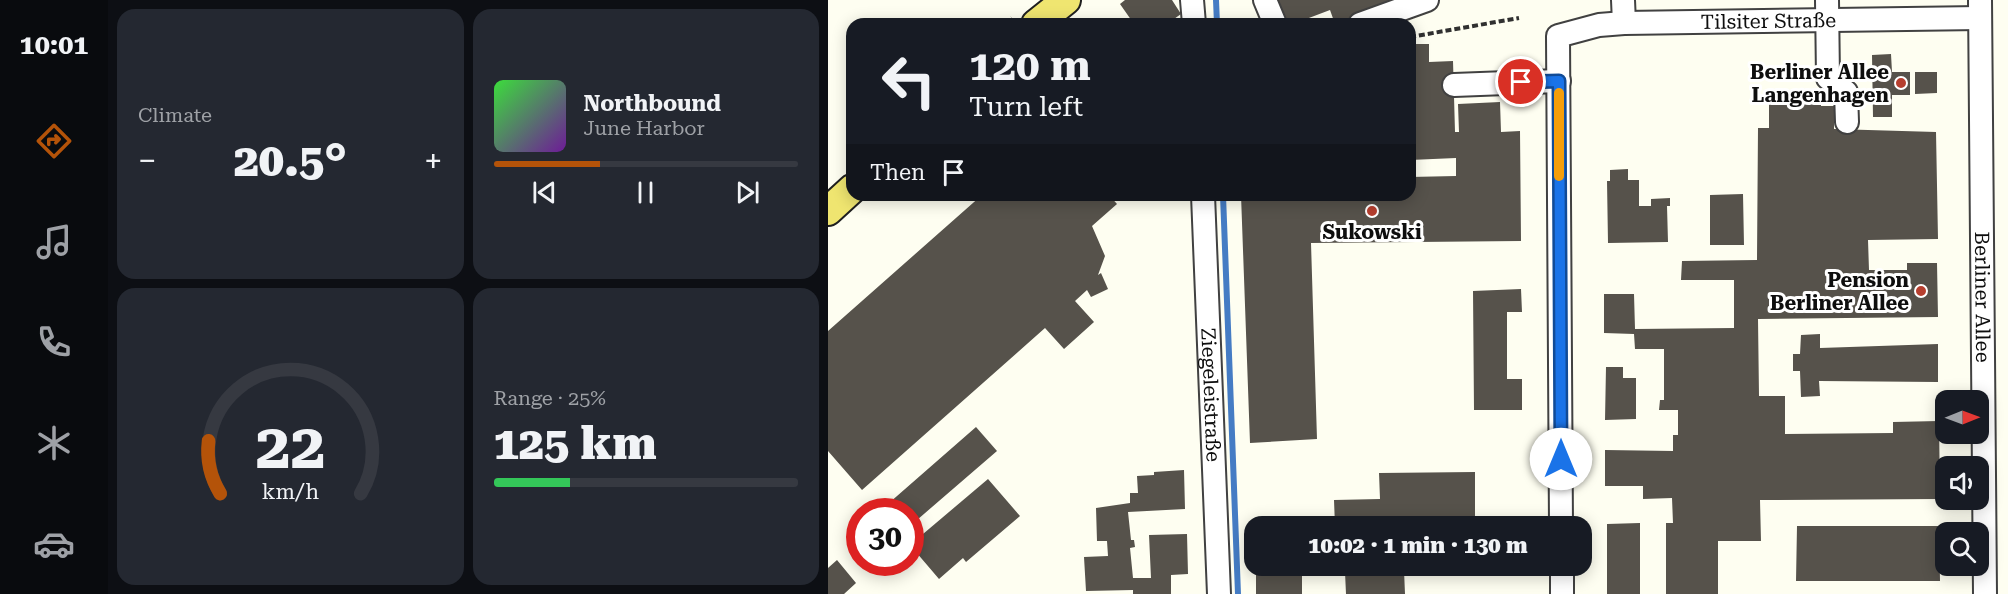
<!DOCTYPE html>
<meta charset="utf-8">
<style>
:root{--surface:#171b24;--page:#242831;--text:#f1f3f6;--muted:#9ea1a6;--line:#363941;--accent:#b45309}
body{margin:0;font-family:"Roboto Serif",serif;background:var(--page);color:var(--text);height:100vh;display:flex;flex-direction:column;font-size:22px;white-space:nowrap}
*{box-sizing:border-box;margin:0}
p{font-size:20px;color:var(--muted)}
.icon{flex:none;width:33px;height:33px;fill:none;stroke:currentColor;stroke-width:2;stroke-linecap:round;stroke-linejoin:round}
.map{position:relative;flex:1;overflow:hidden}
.details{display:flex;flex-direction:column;gap:9px;padding:9px;background:#0d0f14;width:720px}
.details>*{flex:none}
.hud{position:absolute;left:18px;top:18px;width:570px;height:183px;border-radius:18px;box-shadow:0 3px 15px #0003;background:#171b24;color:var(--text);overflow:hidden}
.needle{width:39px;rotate:89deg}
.fabs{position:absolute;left:1107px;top:390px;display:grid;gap:12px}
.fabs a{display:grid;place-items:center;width:54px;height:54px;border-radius:12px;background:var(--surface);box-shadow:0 3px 15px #0003;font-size:30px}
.speed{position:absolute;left:18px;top:498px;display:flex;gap:12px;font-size:30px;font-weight:700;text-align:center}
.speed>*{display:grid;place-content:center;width:78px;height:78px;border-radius:50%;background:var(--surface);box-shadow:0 3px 15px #0003;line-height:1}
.speed .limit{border:9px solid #d22;background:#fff;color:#111}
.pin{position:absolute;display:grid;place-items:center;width:51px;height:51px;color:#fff;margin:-26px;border:3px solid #fff;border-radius:50%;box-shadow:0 2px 6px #0007}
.me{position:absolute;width:66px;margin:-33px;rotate:0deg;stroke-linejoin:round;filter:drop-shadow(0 0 4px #0008)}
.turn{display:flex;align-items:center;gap:21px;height:126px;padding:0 24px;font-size:27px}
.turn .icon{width:78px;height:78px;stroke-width:2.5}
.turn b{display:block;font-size:42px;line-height:51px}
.then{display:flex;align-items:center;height:57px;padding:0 24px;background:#0003;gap:12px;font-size:22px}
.big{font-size:45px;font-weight:800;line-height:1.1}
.details .card{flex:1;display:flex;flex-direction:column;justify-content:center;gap:9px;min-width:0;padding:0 21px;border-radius:18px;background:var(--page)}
.details .dial{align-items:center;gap:0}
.dial svg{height:156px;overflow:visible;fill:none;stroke:var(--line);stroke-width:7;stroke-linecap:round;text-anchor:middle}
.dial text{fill:var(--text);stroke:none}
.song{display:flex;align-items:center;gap:18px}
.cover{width:72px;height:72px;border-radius:9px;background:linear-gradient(135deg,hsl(120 70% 55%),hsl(280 70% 35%))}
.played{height:6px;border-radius:3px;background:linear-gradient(90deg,var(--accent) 35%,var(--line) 35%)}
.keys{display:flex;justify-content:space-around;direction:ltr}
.heat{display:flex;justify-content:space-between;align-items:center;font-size:33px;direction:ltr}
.charge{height:9px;border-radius:4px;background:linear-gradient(90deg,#34c759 25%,var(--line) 0)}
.details .tiles{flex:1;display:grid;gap:9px;grid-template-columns:repeat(2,1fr)}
.trip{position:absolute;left:416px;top:516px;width:348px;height:60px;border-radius:18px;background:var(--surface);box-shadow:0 3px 15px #0003;font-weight:800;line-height:60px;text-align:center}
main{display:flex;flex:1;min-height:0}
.tabs{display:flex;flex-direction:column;width:108px;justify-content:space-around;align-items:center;background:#090b0e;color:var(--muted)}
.tabs .icon{width:42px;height:42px}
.tabs .current{color:var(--accent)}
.tabs b{font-size:27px;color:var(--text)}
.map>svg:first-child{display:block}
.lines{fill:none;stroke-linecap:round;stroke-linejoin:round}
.stream{stroke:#457cc4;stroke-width:6}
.building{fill:#56524b}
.minor-casing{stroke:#414141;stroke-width:26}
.major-casing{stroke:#1f1f1f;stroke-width:32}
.path{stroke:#303030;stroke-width:4;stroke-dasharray:6 3;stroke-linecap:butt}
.minor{stroke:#fff;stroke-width:22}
.major{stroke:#efe570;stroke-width:28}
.route-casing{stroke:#114b97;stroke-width:15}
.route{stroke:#1a73e8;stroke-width:10}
.slow{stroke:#f59e0b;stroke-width:10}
.poi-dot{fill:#b63f2f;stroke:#fff;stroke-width:2}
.labels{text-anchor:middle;stroke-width:6;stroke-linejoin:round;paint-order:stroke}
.street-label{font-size:20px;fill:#0e0e0e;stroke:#fff}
.poi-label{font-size:20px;font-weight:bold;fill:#0e0e0e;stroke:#fff;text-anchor:end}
</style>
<main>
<nav class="tabs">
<b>10:01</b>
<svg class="icon current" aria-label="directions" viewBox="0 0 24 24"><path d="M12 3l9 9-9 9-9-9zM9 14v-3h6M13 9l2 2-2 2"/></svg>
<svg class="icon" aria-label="music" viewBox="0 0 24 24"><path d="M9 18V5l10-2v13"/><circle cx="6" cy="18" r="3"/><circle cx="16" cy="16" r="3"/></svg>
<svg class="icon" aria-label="phone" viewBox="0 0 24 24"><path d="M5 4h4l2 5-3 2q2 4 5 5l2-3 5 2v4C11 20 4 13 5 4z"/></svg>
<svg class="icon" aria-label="climate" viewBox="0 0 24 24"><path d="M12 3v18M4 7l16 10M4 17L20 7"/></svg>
<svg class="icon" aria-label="car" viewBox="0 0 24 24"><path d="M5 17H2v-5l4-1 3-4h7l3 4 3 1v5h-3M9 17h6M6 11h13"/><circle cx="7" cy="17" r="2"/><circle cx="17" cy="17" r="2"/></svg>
</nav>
<section class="details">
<div class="tiles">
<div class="card"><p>Climate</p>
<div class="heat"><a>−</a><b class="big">20.5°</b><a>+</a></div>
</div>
<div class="card">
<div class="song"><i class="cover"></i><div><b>Northbound</b><p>June Harbor</p></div></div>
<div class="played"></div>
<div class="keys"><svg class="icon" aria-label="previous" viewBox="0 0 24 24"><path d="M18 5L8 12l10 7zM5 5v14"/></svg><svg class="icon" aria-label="pause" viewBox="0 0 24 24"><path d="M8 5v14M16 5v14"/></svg><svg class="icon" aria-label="next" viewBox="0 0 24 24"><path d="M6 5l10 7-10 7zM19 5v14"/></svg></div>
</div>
<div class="card dial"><svg viewBox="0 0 100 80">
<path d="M14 69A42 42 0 1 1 86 69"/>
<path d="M14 69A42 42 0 0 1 8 42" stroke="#b45309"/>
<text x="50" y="56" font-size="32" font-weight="700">22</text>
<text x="50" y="72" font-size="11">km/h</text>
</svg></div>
<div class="card"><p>Range · 25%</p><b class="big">125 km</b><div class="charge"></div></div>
</div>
</section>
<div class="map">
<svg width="1180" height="594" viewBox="0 0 1180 594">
<rect width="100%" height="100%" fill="#fefef1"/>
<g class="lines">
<path class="stream" d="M 388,0 L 389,24
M 395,195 L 410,594"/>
</g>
<path class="building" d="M 297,0 L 344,0 L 353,14 L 339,24 L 306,24 L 292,4 Z
M 447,0 L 572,0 L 510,24 L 507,24 L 502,10 L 465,24 L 456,24 Z
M 582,44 L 601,44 L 601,62 L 625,61 L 627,132 L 631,132 L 630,104 L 672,102 L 673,132 L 692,131 L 693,241 L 483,243 L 489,439 L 422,443 L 413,195 L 582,195 L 582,177 L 628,176 L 628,158 L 582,160 Z
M 1063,54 L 1064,72 L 1082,72 L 1082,95 L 1064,95 L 1064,117 L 1045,117 L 1044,55 Z
M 1087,72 L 1109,72 L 1109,93 L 1087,94 Z
M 941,95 L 993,95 L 993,106 L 1006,106 L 1006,129 L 1108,132 L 1110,239 L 1040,240 L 1041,270 L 1079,270 L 1079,263 L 1109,263 L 1110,317 L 930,319 L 931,396 L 957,396 L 957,434 L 1065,433 L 1065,422 L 1111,421 L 1112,499 L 932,500 L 933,541 L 890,541 L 890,594 L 838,594 L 838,523 L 845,523 L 844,498 L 815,499 L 815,486 L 777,486 L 777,450 L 845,451 L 845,435 L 850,435 L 850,410 L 831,410 L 832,400 L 836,400 L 836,349 L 807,349 L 806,334 L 776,333 L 776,294 L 806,294 L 807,329 L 906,328 L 906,280 L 853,280 L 854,261 L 929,260 L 930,128 L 941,128 Z
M 800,169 L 800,180 L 811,180 L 811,206 L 823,206 L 823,199 L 842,198 L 842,206 L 839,206 L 840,242 L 780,243 L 779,181 L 782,181 L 782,170 Z
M 915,194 L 916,245 L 882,245 L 882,195 Z
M 154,195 L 281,195 L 289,204 L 264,226 L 277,256 L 270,275 L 273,273 L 280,289 L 263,297 L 259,290 L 247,301 L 266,322 L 236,349 L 217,328 L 34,490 L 0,451 L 0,331 Z
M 693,289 L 694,312 L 679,312 L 679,379 L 694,379 L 694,410 L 646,410 L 645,291 Z
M 992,334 L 992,348 L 1110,344 L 1110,382 L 991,381 L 992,396 L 973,397 L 972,371 L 965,371 L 965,354 L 972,354 L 973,335 Z
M 778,367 L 795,367 L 795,378 L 808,378 L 808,419 L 777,420 Z
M 148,427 L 169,451 L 82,526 L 82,512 L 54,512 L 53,510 Z
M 356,470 L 357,509 L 300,512 L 303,540 L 306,540 L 307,547 L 302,548 L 305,578 L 323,578 L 321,535 L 359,534 L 360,574 L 343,575 L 343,594 L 305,594 L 305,590 L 258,591 L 256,557 L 280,556 L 279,541 L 269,541 L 268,508 L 302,503 L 302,493 L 310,493 L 309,476 L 326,475 L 326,472 Z
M 647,472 L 647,526 L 507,526 L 506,500 L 552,499 L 551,473 Z
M 160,479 L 192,516 L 138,562 L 135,558 L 111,579 L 82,545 Z
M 473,520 L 473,526 L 428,526 L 428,521 Z
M 812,523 L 812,594 L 779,594 L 779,524 Z
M 969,526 L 1111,526 L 1112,581 L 968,581 Z
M 9,560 L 28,583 L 16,594 L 0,594 L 0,568 Z
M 428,566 L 474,566 L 474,594 L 428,594 Z
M 576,570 L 577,594 L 518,594 L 517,572 Z"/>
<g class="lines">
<defs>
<g id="minor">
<path d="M 364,0 L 366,24"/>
<path d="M 437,0 L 447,24"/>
<path d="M 795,0 L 796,23"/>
<path d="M 999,0 L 1000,78 L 1018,92 L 1019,122"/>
<path id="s1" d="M 1152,0 L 1157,594"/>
<path d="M 532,24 L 599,0"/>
<path d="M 626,85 L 731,81"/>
<path id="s2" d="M 375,195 L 391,594"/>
<path id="s3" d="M 733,526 L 730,36 L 771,25 L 796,23 L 1152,18"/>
<path d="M 734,566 L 734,594"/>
</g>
<path id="major" d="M 208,24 L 238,0
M 0,211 L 24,189"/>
</defs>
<use href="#minor" class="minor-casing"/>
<use href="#major" class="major-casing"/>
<path class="path" d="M 177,24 L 184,18
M 582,37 L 691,18"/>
<use href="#minor" class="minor"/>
<use href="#major" class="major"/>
</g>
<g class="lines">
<defs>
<path id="route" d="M 693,82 L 731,81 L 733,459"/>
</defs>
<use href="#route" class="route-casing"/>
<use href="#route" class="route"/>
<path class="slow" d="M 731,93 L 731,176"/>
</g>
<g class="poi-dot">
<circle cx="1073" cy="83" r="6"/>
<circle cx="544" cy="211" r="6"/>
<circle cx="1093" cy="291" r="6"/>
</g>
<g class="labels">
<g class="street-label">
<text dy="7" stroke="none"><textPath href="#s3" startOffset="702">Tilsiter Straße</textPath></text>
<text dy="7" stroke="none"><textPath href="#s1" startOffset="297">Berliner Allee</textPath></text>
<text dy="7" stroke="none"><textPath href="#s2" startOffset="200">Ziegeleistraße</textPath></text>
</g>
<g class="poi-label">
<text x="1061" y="79">Berliner Allee<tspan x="1061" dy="23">Langenhagen</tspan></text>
<text x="544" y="239" text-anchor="middle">Sukowski</text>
<text x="1081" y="287">Pension<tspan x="1081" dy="23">Berliner Allee</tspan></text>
</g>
</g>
</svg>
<div class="fabs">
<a><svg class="needle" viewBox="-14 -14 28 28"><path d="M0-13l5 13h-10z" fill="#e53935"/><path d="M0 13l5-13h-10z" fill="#9ea1a6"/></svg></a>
<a><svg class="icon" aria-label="sound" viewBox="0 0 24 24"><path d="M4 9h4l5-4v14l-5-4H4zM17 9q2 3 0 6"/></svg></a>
<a><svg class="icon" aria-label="search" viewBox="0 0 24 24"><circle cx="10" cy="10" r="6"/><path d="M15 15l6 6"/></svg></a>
</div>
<div class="speed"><div class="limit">30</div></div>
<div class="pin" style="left:693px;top:82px;background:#d93025"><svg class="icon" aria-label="arrive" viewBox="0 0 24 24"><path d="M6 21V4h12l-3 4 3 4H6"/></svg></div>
<svg class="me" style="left:733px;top:459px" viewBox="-20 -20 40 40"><circle r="19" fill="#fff"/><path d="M0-13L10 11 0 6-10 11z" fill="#1a73e8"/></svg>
<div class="trip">10:02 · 1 min · 130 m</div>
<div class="hud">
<div class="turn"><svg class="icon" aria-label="left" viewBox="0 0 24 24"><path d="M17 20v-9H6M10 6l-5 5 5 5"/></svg><div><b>120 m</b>Turn left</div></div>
<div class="then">Then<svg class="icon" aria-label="arrive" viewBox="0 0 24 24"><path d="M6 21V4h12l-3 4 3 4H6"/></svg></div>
</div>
</div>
</main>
